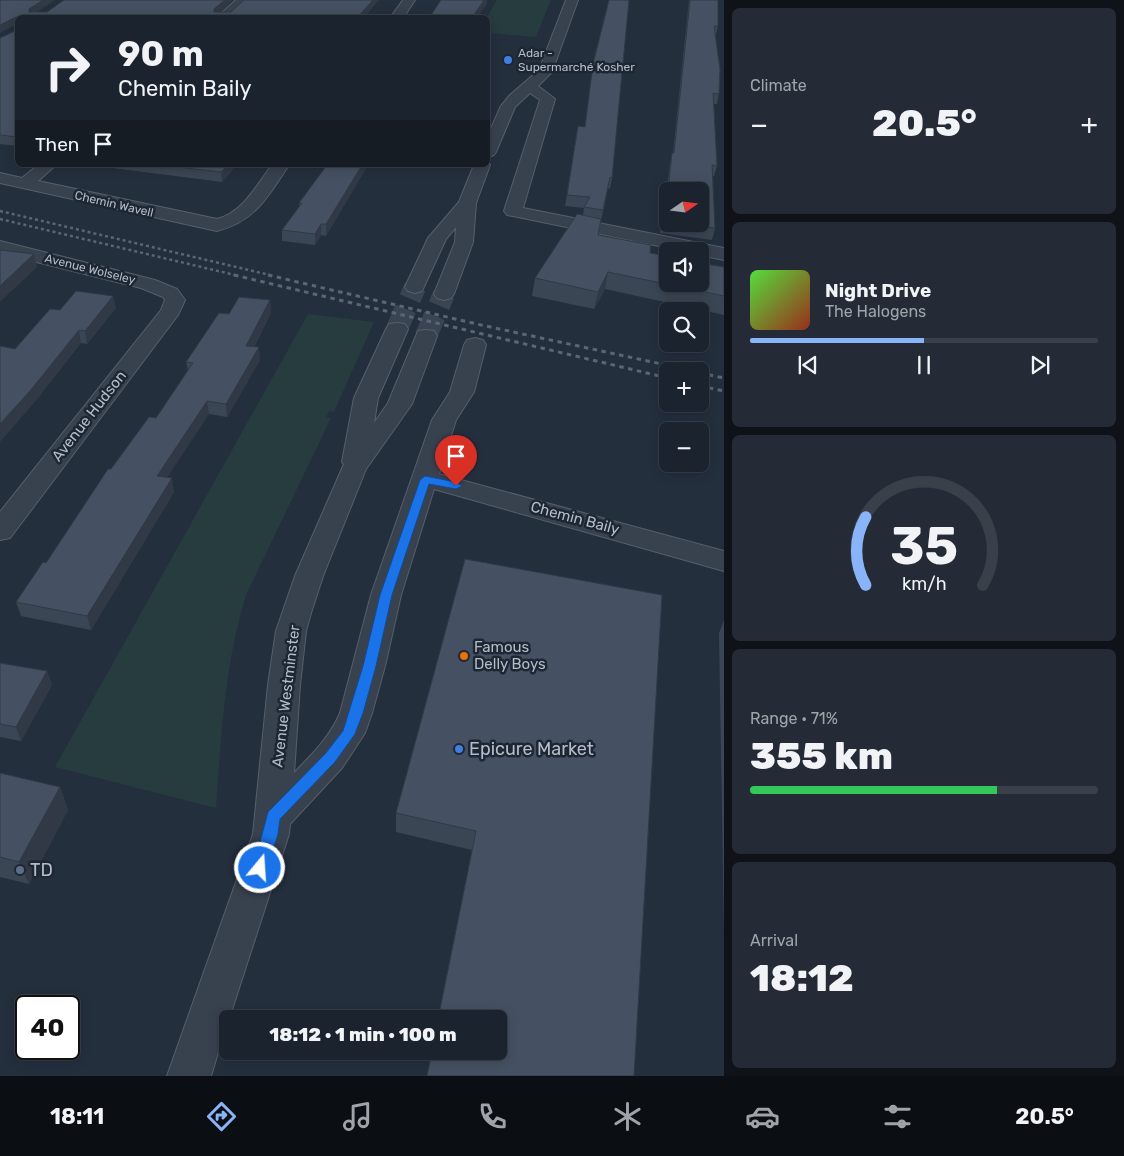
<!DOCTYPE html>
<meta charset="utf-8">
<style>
:root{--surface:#1b232e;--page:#242b36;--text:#f1f3f6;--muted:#a0a4aa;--line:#39404a;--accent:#8ab4f8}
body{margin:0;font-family:Rubik,sans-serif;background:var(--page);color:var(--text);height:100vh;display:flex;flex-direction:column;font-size:19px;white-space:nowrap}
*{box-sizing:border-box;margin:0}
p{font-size:16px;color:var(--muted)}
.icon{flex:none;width:28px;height:28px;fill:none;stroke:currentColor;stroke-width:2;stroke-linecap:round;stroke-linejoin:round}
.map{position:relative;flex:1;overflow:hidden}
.drawer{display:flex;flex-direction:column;gap:8px;padding:8px;background:#0f1319;width:400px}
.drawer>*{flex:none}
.top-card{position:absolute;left:15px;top:15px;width:475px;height:152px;border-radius:8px;box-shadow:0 2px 12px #0003,0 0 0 1px var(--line);background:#1b232e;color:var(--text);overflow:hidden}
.needle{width:32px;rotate:76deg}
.fabs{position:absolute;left:659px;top:182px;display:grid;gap:10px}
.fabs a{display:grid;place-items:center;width:50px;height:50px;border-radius:8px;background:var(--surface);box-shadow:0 2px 12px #0003,0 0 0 1px var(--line);font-size:25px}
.speed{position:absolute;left:15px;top:995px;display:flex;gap:10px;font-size:25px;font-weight:700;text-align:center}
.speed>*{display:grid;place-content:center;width:65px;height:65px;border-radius:50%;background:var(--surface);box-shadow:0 2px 12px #0003,0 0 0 1px var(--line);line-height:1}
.speed .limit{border:2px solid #111;border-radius:8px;background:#fff;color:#111}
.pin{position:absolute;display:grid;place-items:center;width:42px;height:42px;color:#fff;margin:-51px -21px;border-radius:50% 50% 50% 0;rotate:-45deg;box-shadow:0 0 5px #0007}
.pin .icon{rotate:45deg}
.me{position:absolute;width:55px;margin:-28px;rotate:18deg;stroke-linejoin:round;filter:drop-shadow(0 0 4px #0008)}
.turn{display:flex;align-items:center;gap:18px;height:105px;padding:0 20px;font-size:22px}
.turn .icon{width:65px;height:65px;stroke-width:2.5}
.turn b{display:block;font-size:35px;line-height:42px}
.then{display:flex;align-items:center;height:48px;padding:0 20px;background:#0003;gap:10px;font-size:19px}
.big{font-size:38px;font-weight:800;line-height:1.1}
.drawer .tile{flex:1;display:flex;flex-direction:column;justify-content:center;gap:8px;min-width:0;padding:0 18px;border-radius:8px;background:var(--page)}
.drawer .dial{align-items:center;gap:0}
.dial svg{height:130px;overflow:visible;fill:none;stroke:var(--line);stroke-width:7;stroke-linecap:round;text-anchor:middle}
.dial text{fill:var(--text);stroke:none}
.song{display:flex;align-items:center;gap:15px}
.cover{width:60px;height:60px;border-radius:8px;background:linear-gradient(135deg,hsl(110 70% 55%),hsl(10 70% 35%))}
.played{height:5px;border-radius:2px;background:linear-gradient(90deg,var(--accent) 50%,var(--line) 50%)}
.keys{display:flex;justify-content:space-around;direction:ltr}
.heat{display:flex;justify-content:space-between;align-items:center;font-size:28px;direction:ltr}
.charge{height:8px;border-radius:4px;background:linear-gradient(90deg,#34c759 71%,var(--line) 0)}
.trip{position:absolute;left:219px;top:1010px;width:288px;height:50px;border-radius:8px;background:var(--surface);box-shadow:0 2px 12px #0003,0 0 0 1px var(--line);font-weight:800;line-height:50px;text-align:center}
.menu{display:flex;height:80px;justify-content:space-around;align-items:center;background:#0b0e12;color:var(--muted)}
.menu .icon{width:35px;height:35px}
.menu .active{color:var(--accent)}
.menu b{font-size:22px;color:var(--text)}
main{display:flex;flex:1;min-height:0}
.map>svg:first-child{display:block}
.green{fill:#263c3f}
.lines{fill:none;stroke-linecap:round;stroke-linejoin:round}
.minor-tunnel{stroke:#3a4453;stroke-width:22;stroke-dasharray:22 11;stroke-linecap:butt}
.minor-casing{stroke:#565f6c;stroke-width:2}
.minor{fill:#38414e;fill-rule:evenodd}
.rail-far1{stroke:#5a6575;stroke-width:2.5;stroke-dasharray:3 3;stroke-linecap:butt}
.rail{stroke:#5a6575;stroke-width:3;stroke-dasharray:4.5 4.5;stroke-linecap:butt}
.wall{fill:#3b4654;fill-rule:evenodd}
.shaded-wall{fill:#303945}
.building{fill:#455162;stroke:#303945}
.route{fill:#1a73e8;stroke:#114b97}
.shop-dot{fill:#3f7fe0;stroke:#1d2633;stroke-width:2}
.food-dot{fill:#e8710a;stroke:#1d2633;stroke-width:2}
.service-dot{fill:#5c6f8a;stroke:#1d2633;stroke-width:2}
.labels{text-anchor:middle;stroke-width:5;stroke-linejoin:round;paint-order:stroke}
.far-poi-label{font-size:12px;fill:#b4bcc9;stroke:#1d2633;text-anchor:start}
.far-street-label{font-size:12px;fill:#b4bcc9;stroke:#1d2633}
.street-label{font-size:15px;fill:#b4bcc9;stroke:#1d2633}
.poi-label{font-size:15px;fill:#b4bcc9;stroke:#1d2633;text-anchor:start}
.near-poi-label{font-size:18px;fill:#b4bcc9;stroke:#1d2633;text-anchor:start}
</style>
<main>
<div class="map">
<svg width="724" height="1076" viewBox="0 0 724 1076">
<rect width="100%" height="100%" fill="#242f3e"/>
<path class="green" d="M 497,0 L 551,0 L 536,37 L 488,33 L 487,17 Z
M 308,314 L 374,322 L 334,412 L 329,411 L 326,417 L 331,418 L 246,595 C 225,663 221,736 216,808 L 55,767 Z"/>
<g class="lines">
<path class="minor-tunnel" d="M 397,329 L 415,287
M 426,336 L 444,294"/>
<defs>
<path id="minor" d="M 236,0 L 249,0 L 230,18 L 216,18 Z
M 403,0 L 415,0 L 403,18 L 390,18 Z
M 566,0 L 578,0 L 552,72 L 538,86 L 555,99 L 523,208 L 724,248 L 724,260 L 700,255 L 700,251 L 683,251 L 513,216 L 507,215 L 504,211 L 540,100 L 530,93 L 515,107 L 496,152 L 494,155 L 488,157 L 488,135 L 501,106 L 510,95 L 539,70 Z
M 488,161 L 490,165 L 476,203 L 473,242 L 454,294 L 451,298 L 444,300 L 437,298 L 434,294 L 455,242 L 456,227 L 446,239 L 422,291 L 415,293 L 408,291 L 405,287 L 428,238 L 459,202 L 474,165 L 488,165 Z
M 38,165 L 56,165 L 38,181 L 217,219 C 243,213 257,184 272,165 L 289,165 C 268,196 256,221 217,231 L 0,183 L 0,173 L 22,178 Z
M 0,241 L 155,280 L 177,289 L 185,300 L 178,315 L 10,538 L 0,540 L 0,512 L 161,310 L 165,300 L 163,297 L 141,288 L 0,253 Z
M 397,323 L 405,324 L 408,329 L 378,398 L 374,423 L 388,403 L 418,331 L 426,330 L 434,331 L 437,336 L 412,404 L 366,469 L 323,576 L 311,613 L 306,631 L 300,685 L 294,773 C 312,754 330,737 340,713 L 371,595 L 432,420 L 450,392 L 464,345 L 467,340 L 475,338 L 483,340 L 486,345 L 474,392 L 456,420 L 439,474 L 724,551 L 724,571 L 434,489 L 401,595 L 385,666 L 372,713 L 365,733 L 342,768 L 290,824 L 289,834 L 229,1019 L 228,1019 L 211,1076 L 167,1076 L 253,834 L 268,685 L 276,631 L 295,576 L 344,464 L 342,462 L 354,398 L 386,329 L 389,324 Z"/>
</defs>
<use href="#minor" class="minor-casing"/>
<use href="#minor" class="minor"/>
<path class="rail-far1" d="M 0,211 L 274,276
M 0,219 L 239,276"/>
<path class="rail" d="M 234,275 L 668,378
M 268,275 L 481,325 L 694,371
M 700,373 L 724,378
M 700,386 L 724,391"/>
</g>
<path class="wall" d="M 689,0 L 718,0 L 718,26 L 716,35 L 715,35 L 719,94 L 717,104 L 714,104 L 717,166 L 714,176 L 713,176 L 715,228 L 712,240 L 660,233 L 662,206 L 664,195 L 666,195 L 670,164 L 673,153 ZM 668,191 L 700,224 L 668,224 Z
M 18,24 L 18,146 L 0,144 L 0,38 L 17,30 Z
M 578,126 L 584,127 L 612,178 L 610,189 L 608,188 L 598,235 L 650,253 L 724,267 L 724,315 L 605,289 L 594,309 L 532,296 L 535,278 L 583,215 L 584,208 L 565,206 Z
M 97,165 L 237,165 L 222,182 L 97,166 Z
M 327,165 L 368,165 L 326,236 L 321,235 L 315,245 L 282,241 L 282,230 L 299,207 L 299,203 Z
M 270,300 L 271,313 L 254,347 L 260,360 L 227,417 L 209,414 L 167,477 L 174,492 L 91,630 L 21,616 L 16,602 L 46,563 L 111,469 L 156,418 L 188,370 L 186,362 Z
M 116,308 L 87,344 L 81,343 L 33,404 L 15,349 L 60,310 Z
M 662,595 L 472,850 L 396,832 L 396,813 Z
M 724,620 L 724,933 L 719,633 Z
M 0,663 L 47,671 L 52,685 L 21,741 L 0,737 Z
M 0,773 L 60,787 L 68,810 L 29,884 L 0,877 Z"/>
<path class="shaded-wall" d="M 43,0 L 55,0 L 31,16 L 29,12 L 29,9 Z
M 225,0 L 233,0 L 215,17 L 214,9 Z
M 373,0 L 379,0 L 364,18 L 357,18 Z
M 484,0 L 487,0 L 487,4 L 477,18 L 472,18 Z
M 16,17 L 17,24 L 0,33 L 0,25 Z
M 228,165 L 237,165 L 222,182 L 221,172 Z
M 362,165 L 368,165 L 326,236 L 326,224 Z
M 321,224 L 321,235 L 315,245 L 315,234 Z
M 34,254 L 37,267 L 0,302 L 0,286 Z
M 608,272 L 605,289 L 594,309 L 598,292 Z
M 113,296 L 116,308 L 87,344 L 85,331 Z
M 270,300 L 271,313 L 247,359 L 246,346 Z
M 79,330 L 81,343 L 33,404 L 0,442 L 0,424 Z
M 259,347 L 260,360 L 227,417 L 226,404 Z
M 207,401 L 209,414 L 159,490 L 157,476 Z
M 172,478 L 174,492 L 91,630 L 87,616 Z
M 47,671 L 52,685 L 21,741 L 16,727 Z
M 60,787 L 68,810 L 29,884 L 19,862 Z"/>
<path class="building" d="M 0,0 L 43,0 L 29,9 L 29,12 L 47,12 L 64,0 L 225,0 L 214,9 L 214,12 L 231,12 L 244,0 L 373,0 L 357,18 L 16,17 L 0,25 Z
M 441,0 L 484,0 L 472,18 L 429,18 Z
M 609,0 L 629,0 L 612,178 L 610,177 L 603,210 L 584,207 L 590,197 L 567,195 L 578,126 L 585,127 L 593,64 Z
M 690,0 L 718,0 L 718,26 L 714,26 L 720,69 L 719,94 L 713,93 L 717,166 L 712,165 L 715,228 L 676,224 L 700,224 L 700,191 L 668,191 L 672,153 L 674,153 Z
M 18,24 L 18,137 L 0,135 L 0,38 L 17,30 Z
M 159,165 L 228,165 L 221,172 Z
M 327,165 L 362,165 L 326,224 L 321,224 L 315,234 L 282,230 L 302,203 L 299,203 Z
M 668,193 L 668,223 L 663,222 L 664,195 L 667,195 Z
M 577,214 L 601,219 L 598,235 L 651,245 L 650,253 L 668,256 L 668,284 L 700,284 L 700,263 L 724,267 L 724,296 L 608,272 L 598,292 L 535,278 Z
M 0,250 L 34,254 L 0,286 Z
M 76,291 L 113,296 L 85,331 L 79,330 L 30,391 L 0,424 L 0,346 L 15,349 L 50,309 L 60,310 Z
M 239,297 L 270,300 L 246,346 L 259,347 L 226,404 L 207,401 L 157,476 L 172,478 L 87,616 L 16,602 L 43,562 L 46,563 L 108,469 L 111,469 L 149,417 L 156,418 L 193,363 L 186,362 L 219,313 L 229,314 Z
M 465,559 L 662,595 L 634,1076 L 427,1076 L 432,1051 L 498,1051 L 498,1019 L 438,1019 L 476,831 L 396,813 Z
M 0,663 L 47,671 L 16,727 L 0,724 Z
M 0,773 L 60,787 L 19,862 L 0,857 Z"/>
<path class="route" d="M 425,476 L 456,482 L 462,486 L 456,489 L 429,484 L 392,595 L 376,666 L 363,713 L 355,734 L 335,762 L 280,819 L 278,834 L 266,873 L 260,875 L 255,873 L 253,868 L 268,812 L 325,754 L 343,731 L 363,666 L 380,595 L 420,480 Z"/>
<g class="shop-dot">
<circle cx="508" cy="60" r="5"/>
<circle cx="459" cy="749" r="5"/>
</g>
<circle class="food-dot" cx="464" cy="656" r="5"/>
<circle class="service-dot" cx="20" cy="870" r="5"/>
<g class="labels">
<g class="far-poi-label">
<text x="518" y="57">Adar -<tspan x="518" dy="14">Supermarché Kosher</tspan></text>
</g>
<g class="far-street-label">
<text transform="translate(114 204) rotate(13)" y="4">Chemin Wavell</text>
<text transform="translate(90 269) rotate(14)" y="4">Avenue Wolseley</text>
</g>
<g class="street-label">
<text transform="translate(89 416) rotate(-52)" y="5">Avenue Hudson</text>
<text transform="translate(575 518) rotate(15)" y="5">Chemin Baily</text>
<text transform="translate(286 696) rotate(-83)" y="5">Avenue Westminster</text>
</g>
<g class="poi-label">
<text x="474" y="652">Famous<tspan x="474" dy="17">Delly Boys</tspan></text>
</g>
<g class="near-poi-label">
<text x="469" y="755">Epicure Market</text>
<text x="30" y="876">TD</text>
</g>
</g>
</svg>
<div class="fabs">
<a><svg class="needle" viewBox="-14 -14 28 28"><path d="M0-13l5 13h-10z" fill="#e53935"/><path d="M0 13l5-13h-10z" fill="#a0a4aa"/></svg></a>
<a><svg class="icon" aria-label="sound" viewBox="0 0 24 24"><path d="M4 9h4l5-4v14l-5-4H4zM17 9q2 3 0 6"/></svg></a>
<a><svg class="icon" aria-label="search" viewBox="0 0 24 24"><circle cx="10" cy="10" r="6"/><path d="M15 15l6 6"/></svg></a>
<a>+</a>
<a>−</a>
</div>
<div class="speed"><div class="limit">40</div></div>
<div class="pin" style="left:456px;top:486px;background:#d93025"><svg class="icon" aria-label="arrive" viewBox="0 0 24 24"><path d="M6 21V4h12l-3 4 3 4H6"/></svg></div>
<svg class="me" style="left:260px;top:868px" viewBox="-20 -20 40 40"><circle r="17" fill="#1a73e8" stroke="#fff" stroke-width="3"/><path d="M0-11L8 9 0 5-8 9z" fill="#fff"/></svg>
<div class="trip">18:12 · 1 min · 100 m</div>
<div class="top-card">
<div class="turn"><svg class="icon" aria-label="right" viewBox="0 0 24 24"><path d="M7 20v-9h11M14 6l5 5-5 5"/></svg><div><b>90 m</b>Chemin Baily</div></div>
<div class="then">Then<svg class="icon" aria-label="arrive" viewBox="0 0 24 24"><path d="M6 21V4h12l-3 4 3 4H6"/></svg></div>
</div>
</div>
<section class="drawer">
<div class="tile"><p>Climate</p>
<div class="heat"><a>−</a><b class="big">20.5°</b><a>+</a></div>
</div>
<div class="tile">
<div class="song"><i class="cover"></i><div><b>Night Drive</b><p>The Halogens</p></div></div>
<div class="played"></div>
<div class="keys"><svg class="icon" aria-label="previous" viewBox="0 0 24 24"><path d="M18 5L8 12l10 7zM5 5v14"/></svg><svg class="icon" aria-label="pause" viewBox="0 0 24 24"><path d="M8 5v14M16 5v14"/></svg><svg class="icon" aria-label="next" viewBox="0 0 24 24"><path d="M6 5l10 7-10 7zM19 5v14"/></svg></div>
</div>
<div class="tile dial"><svg viewBox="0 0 100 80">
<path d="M14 69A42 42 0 1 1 86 69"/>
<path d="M14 69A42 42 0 0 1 14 27" stroke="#8ab4f8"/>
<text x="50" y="56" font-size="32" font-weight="700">35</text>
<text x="50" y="72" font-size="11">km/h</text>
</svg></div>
<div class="tile"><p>Range · 71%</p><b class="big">355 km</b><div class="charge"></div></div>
<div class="tile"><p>Arrival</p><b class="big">18:12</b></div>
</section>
</main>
<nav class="menu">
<b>18:11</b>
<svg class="icon active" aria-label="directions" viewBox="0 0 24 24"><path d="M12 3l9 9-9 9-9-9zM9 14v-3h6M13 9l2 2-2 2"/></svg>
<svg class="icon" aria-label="music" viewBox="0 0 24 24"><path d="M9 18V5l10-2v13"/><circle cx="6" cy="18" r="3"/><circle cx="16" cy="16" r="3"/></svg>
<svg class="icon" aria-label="phone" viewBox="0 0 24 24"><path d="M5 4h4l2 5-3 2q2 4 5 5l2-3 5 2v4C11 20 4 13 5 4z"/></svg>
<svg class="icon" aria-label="climate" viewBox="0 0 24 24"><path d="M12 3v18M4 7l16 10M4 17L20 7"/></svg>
<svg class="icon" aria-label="car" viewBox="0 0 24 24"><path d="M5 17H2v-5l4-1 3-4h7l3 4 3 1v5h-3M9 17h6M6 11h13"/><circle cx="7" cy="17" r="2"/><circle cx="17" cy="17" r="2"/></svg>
<svg class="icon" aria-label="filters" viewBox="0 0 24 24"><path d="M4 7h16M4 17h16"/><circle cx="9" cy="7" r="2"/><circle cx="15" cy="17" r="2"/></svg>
<b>20.5°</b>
</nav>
